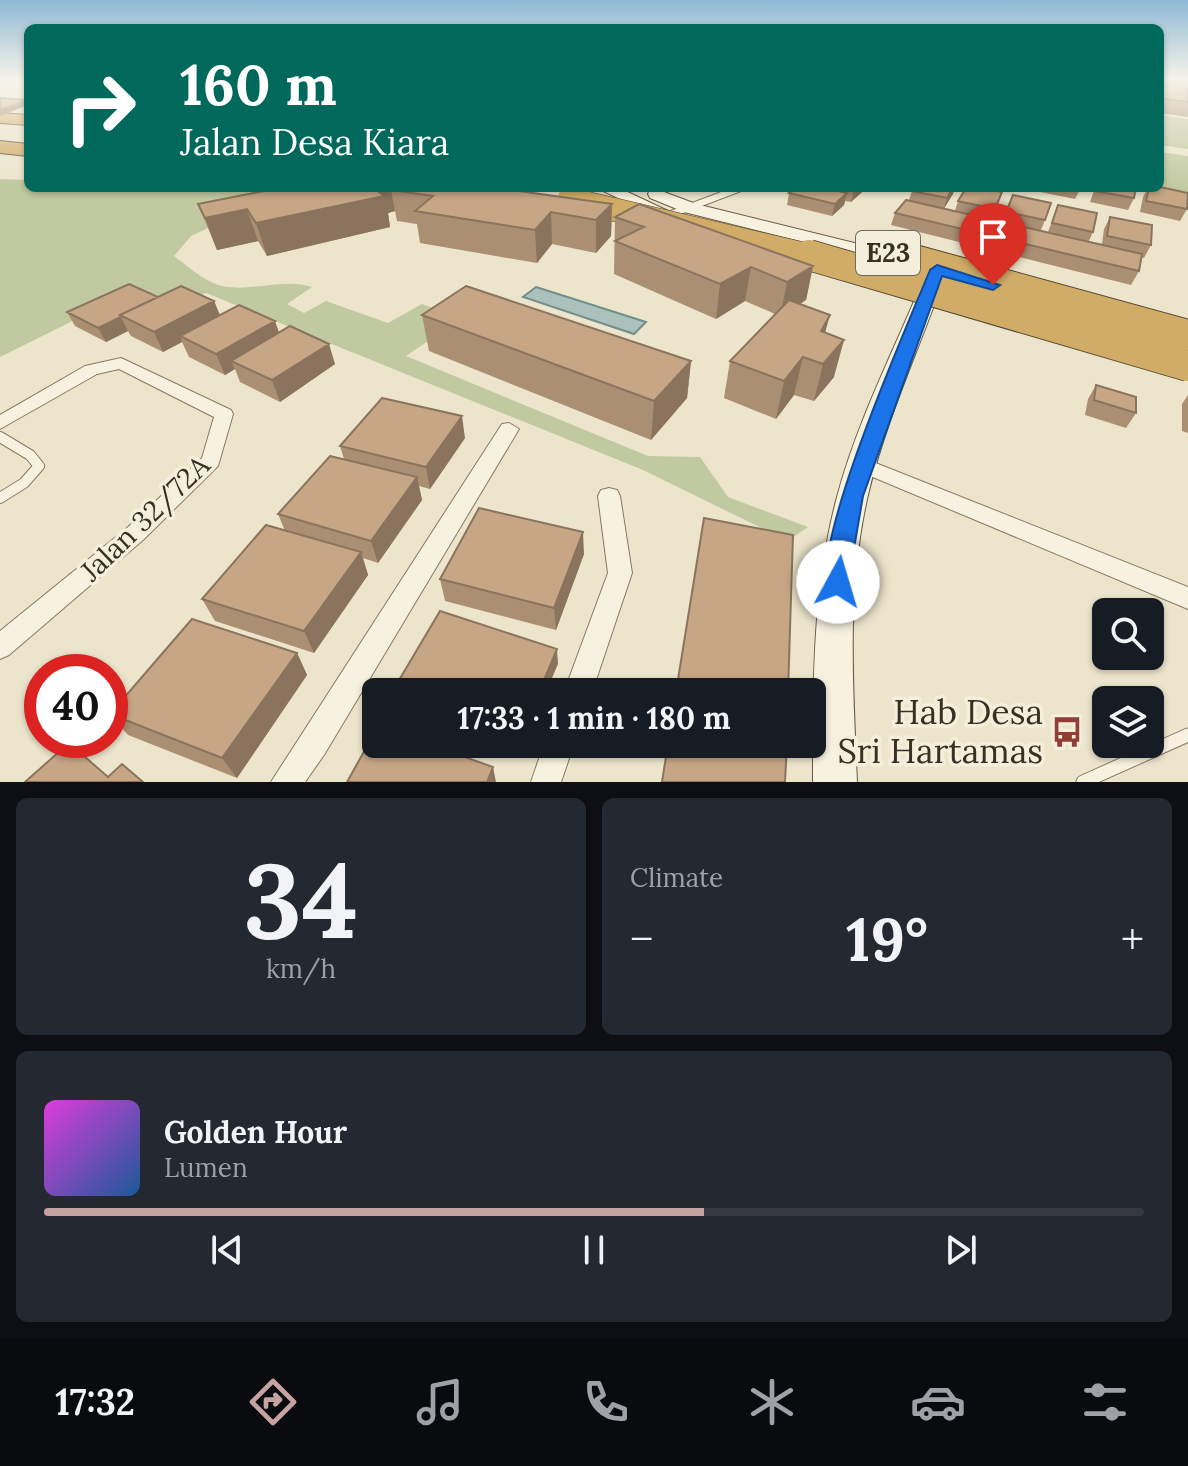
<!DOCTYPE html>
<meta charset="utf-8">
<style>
:root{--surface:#171b24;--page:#242831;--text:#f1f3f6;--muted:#9ea1a6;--line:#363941;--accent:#c6a2a0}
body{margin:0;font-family:Lora,serif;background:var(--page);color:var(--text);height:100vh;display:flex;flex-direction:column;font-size:30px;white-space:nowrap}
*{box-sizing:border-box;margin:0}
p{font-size:26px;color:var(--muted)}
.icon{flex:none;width:44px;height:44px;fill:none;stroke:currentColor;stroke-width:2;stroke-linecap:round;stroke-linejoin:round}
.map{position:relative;height:782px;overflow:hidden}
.drawer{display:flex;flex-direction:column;gap:16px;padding:16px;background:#0d0f14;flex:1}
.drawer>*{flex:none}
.banner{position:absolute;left:24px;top:24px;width:1140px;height:168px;border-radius:12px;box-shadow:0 2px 6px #0004;background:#00695c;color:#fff;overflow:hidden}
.fabs{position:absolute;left:1092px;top:598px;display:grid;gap:16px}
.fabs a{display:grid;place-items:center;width:72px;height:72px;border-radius:12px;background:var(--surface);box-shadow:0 2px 6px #0004;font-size:40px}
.speed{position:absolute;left:24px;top:654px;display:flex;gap:16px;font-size:40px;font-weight:700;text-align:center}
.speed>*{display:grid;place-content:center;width:104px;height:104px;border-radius:50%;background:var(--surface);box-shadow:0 2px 6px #0004;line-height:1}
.speed .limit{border:12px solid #d22;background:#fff;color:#111}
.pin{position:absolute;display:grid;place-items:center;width:68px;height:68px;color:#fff;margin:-82px -34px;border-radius:50% 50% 50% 0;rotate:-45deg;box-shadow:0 0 8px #0007}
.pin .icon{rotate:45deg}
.me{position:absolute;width:88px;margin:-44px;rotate:6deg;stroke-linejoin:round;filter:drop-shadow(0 0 6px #0008)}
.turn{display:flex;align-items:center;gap:28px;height:168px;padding:0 24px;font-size:36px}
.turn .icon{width:104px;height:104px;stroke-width:2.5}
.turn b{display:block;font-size:56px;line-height:68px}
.big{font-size:60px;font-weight:700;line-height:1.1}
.drawer .widget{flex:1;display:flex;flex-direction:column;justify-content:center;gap:12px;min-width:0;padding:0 28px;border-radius:12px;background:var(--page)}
.drawer .dial{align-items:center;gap:0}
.dial b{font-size:104px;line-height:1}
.song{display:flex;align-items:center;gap:24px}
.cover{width:96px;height:96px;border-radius:12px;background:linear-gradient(135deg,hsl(300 70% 55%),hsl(210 70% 35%))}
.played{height:8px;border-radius:4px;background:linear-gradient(90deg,var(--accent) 60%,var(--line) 60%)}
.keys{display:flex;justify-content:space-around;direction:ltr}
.heat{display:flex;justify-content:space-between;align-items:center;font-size:44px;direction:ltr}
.drawer .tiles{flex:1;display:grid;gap:16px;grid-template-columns:1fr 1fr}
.widget:last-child{grid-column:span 2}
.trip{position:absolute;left:362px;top:678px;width:464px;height:80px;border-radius:12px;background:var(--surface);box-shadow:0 2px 6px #0004;font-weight:700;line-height:80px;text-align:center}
.menu{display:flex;height:128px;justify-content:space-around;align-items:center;background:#090b0e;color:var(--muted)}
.menu .icon{width:56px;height:56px}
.menu .selected{color:var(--accent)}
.menu b{font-size:36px;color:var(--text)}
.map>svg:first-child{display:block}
.green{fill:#c1c9a0}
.water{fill:#abc1bc;stroke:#728f8a;stroke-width:2}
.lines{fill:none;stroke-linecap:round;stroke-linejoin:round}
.lane-far1-casing{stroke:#877961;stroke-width:12}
.lane-casing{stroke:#877961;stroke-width:15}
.street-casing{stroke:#877961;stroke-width:2}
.secondary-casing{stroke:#695a44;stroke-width:2}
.highway-casing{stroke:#564734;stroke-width:2}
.lane-far1{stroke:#f7f2df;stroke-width:10}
.lane{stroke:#f7f2df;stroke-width:13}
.street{fill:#f7f2df;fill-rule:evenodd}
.secondary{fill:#f7f2df;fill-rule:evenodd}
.highway{fill:#d1ac66;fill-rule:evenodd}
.highway-bridge-far1-casing{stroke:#564734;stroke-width:24;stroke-linecap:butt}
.highway-bridge-casing{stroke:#564734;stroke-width:32;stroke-linecap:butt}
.highway-bridge-far1{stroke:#d1ac66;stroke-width:23}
.highway-bridge{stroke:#d1ac66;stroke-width:30}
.wall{fill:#aa8f72}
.shaded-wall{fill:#8b745d}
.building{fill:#c6a685;stroke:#8b745d;stroke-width:2}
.route{fill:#1a73e8;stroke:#114b97;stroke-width:2}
.labels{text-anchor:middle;stroke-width:7;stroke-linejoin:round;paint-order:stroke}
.shield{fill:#f4efdb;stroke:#71695a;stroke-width:2}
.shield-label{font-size:26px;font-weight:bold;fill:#393023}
.street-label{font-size:28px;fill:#393023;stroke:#f4efdb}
.near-poi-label{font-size:34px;fill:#393023;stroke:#f4efdb;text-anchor:end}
</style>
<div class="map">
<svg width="1188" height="782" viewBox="0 0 1188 782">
<rect width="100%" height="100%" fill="#ece5cc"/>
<path class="green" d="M 1160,115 L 1188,119 L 1188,149 L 1160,145 Z
M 1160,152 L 1188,156 L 1188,198 L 1136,188 L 1160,188 Z
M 0,179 L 28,180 L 28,188 L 378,188 L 267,200 L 191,236 L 174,256 C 185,264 198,276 211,282 C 242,297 280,276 312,287 L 287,304 L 304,313 L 326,301 L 388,323 L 422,304 L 462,318 L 406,356 L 648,456 L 700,457 L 728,497 L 808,527 L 788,541 L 643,470 L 206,293 L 179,307 L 137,289 L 0,357 Z"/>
<path class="water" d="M 536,287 L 646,322 L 634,334 L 523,297 Z"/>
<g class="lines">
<defs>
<path id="lane-far1" d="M 0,437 L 30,455 L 39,466 L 24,483 L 0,498"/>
<path id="lane" d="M 1083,782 L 1188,735"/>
<path id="street" d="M 732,188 L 749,188 L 670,218 L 660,215 Z
M 121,358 L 231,410 L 233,414 L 218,466 L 143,540 L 9,655 L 0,659 L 0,631 L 127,528 L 202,458 L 214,417 L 119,369 L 97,374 L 0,429 L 0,415 L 85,366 Z
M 509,423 L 519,429 L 324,755 L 305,782 L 271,782 L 502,424 Z
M 863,458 L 1188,587 L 1188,609 L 856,470 L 853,465 L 856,460 Z
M 609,488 L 617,490 L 620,496 L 632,573 L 592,692 L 564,692 L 608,573 L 598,496 L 601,490 Z
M 544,744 L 574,744 L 561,782 L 531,782 Z"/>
<path id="secondary" d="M 597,188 L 619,188 L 681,217 L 672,222 L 666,221 Z
M 656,189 L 696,204 L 903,255 L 906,259 L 896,265 L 684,212 L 650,198 L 648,194 L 650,190 Z
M 937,264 L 947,270 C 921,345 886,418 868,495 C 846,589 853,687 857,782 L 813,782 C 813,687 812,590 837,497 C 858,418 897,345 927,270 Z"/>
<path id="highway" d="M 0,113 L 28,115 L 28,125 L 0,123 Z
M 0,141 L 28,144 L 28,156 L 0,153 Z"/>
</defs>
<use href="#lane-far1" class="lane-far1-casing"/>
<use href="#lane" class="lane-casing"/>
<use href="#street" class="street-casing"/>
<use href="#secondary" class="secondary-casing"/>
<use href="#highway" class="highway-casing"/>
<use href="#lane-far1" class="lane-far1"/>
<use href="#lane" class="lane"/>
<use href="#street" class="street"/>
<use href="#secondary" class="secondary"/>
<use href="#highway" class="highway"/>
<defs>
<path id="highway-bridge-far1" d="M 569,199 L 816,257
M 873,249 L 903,257"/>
<path id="highway-bridge" d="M 809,255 L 1188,366
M 896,255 L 1188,335"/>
</defs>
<use href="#highway-bridge-far1" class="highway-bridge-far1-casing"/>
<use href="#highway-bridge" class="highway-bridge-casing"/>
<use href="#highway-bridge-far1" class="highway-bridge-far1"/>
<use href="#highway-bridge" class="highway-bridge"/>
</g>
<path class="wall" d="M 1160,79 L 1188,79 L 1188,117 L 1160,113 Z
M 279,188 L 498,188 L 612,204 L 611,236 L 596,253 L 552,244 L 537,263 L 420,243 L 417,224 L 397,221 L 395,211 L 388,213 L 390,227 L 267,256 L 258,241 L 217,250 L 198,204 Z
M 795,188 L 863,188 L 862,192 L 851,202 L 845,201 L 844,205 L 832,216 L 787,205 L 789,193 Z
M 1041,188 L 1081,188 L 1075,199 L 1040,192 Z
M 1095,188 L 1136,188 L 1134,198 L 1128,210 L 1090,202 Z
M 1148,188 L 1160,188 L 1187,209 L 1180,221 L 1140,212 L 1143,197 Z
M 912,191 L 953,194 L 944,208 L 955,211 L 958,201 L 1002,192 L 991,219 L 1002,222 L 1013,195 L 1045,220 L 1041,230 L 1048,232 L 1058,205 L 1093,232 L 1089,241 L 1102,244 L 1104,229 L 1110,217 L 1151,245 L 1144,258 L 1141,257 L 1139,271 L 1131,285 L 891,225 L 895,213 L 909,200 Z
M 615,217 L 813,266 L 806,300 L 799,304 L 825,333 L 834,377 L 814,401 L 794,395 L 776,419 L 724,398 L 730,361 L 775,314 L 745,301 L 716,319 L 614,274 Z
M 158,297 L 214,301 L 220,315 L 279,333 L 335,364 L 280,402 L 240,382 L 235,369 L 225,375 L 189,357 L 182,342 L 163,352 L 131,336 L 128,331 L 106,342 L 75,326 L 67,312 Z
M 422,315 L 691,361 L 687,398 L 651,440 L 429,351 Z
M 1096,385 L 1136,413 L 1126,428 L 1085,415 L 1088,399 Z
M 1188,395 L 1188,433 L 1182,431 L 1182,404 Z
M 465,438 L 430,489 L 419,486 L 422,500 L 378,563 L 363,558 L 368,575 L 314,653 L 215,621 L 202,599 L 285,531 L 278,514 L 344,459 L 340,446 Z
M 584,554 L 556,630 L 445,601 L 440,579 Z
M 297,653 L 307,675 L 237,778 L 128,735 L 110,715 L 110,713 Z
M 483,744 L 525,744 L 519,757 Z"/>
<path class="shaded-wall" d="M 28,100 L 28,105 L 0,116 L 0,110 Z
M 370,188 L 412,188 L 391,190 L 395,211 L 388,213 L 390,227 L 267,256 L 256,223 Z
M 857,188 L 863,188 L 862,192 L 851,202 L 854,191 Z
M 953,188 L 955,188 L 953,194 L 943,210 L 947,198 Z
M 847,193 L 844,205 L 832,216 L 835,204 Z
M 612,204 L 611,236 L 596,253 L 596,220 Z
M 247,209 L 258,241 L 217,250 L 205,218 Z
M 551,212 L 552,244 L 537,263 L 535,230 Z
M 813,266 L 806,300 L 780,317 L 787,282 Z
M 751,267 L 745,301 L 716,319 L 720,284 Z
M 214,301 L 222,321 L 180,336 L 182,342 L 163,352 L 154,332 Z
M 830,315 L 820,351 L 821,331 Z
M 121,317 L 128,331 L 106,342 L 98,328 Z
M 275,321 L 282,341 L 231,361 L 235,369 L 225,375 L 216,354 Z
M 844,340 L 834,377 L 814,401 L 823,364 Z
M 329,344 L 335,364 L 280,402 L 272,380 Z
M 803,357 L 794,395 L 776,419 L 784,381 Z
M 691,361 L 687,398 L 651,440 L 654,401 Z
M 462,416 L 465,438 L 430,489 L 426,467 Z
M 417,477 L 422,500 L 378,563 L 371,541 Z
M 583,532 L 584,554 L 556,630 L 554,608 Z
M 361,552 L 368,575 L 314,653 L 304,631 Z
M 557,649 L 558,664 L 546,692 L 539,692 Z
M 297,653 L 307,675 L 237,778 L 222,758 Z
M 517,744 L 525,744 L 519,757 Z
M 493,767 L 496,782 L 487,782 Z"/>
<path class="building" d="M 1160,80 L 1188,84 L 1188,102 L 1160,98 Z
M 0,98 L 28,100 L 0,110 Z
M 1160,187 L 1188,193 L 1187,209 L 1146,201 L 1149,188 Z
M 279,188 L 374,188 L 384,196 L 256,223 L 247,209 L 205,218 L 198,204 Z
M 394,188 L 498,188 L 612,204 L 596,220 L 551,212 L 535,230 L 415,211 L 433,196 L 391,190 Z
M 795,188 L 826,188 L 847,193 L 835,204 L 789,193 Z
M 842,188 L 857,188 L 854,191 Z
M 914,188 L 953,188 L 947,198 L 912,191 Z
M 966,188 L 981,188 L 1002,192 L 995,209 L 958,201 Z
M 1096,188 L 1136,188 L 1134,198 L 1095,191 Z
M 1013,195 L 1051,203 L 1045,220 L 1006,212 Z
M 906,200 L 1142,254 L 1139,271 L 895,213 Z
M 639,204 L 813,266 L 787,282 L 751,267 L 720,284 L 615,241 L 644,227 L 615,217 Z
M 1058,205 L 1097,213 L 1093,232 L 1052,223 Z
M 1110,217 L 1152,225 L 1151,245 L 1107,236 Z
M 129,284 L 158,297 L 120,315 L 121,317 L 98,328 L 67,312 Z
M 181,286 L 214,301 L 154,332 L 120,315 Z
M 466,286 L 691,361 L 654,401 L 422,315 Z
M 789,300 L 830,315 L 821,331 L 844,340 L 823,364 L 803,357 L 784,381 L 730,361 Z
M 239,305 L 275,321 L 216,354 L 180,336 Z
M 290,326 L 329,344 L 272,380 L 231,361 Z
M 1096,385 L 1136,397 L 1136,413 L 1094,400 Z
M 382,398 L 462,416 L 426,467 L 340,446 Z
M 330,456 L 417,477 L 371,541 L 278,514 Z
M 479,508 L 583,532 L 554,608 L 440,579 Z
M 704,518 L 793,535 L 788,692 L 676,692 Z
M 266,525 L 361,552 L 304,631 L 202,599 Z
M 440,611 L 557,649 L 539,692 L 392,692 Z
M 192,619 L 297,653 L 222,758 L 110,714 Z
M 376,730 L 376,744 L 428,744 L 493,767 L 487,782 L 347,782 Z
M 69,743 L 108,777 L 122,764 L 143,782 L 25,782 Z
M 668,744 L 787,744 L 785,782 L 662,782 Z"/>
<linearGradient id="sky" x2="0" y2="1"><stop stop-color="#8fb9d6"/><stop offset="0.42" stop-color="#f6f3e8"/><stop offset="1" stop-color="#f6f3e8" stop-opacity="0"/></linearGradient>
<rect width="1188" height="188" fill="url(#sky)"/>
<path class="route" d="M 937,265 L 1000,285 L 993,290 L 942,276 L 863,496 L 847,589 L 838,592 L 829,589 C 809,547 909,322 930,270 Z"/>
<defs>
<symbol id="bus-bare" viewBox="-9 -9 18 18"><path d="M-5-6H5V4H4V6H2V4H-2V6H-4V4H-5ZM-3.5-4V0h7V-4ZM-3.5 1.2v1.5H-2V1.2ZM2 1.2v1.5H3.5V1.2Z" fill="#913e36" stroke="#f4efdb" stroke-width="2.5" paint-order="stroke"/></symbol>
</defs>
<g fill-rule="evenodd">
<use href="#bus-bare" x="1045" y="710" width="44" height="44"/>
</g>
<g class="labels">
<rect class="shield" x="856" y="231" width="64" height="44" rx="6"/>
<g class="shield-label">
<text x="888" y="262">E23</text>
</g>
<g class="street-label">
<text transform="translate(145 518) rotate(-44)" y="10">Jalan 32/72A</text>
</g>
<g class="near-poi-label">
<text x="1043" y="724">Hab Desa<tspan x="1043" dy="39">Sri Hartamas</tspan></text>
</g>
</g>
</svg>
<div class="fabs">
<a><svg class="icon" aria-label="search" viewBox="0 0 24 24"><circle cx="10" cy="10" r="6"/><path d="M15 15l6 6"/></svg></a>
<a><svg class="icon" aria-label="layers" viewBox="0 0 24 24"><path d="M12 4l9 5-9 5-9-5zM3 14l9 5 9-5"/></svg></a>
</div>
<div class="speed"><div class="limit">40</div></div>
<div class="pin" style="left:993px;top:285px;background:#d93025"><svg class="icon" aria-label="arrive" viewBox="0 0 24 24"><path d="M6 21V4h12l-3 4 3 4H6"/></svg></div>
<svg class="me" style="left:838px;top:582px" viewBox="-20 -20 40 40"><circle r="19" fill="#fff"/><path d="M0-13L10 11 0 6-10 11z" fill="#1a73e8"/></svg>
<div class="trip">17:33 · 1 min · 180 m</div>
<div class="banner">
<div class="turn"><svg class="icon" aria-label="right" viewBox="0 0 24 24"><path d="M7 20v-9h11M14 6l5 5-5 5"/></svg><div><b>160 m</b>Jalan Desa Kiara</div></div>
</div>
</div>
<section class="drawer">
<div class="tiles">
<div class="widget dial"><b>34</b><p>km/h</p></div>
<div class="widget"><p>Climate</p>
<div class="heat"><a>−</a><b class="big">19°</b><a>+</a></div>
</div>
<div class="widget">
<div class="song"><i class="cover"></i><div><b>Golden Hour</b><p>Lumen</p></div></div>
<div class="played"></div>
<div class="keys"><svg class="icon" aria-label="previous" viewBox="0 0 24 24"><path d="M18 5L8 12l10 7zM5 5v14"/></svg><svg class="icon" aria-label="pause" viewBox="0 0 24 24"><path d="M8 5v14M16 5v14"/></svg><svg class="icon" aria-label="next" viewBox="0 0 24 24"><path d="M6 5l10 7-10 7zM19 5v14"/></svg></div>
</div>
</div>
</section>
<nav class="menu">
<b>17:32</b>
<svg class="icon selected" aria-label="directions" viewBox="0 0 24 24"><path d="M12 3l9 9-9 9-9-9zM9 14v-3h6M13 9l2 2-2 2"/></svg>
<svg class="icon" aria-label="music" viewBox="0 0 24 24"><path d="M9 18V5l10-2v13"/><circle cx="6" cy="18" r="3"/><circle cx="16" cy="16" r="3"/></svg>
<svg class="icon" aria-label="phone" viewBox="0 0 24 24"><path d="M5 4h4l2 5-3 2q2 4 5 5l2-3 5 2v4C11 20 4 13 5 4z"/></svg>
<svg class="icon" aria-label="climate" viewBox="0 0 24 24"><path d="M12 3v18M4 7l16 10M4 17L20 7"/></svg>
<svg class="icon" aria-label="car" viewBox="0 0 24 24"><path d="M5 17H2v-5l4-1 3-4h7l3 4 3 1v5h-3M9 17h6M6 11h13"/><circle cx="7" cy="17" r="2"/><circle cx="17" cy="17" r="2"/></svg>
<svg class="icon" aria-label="filters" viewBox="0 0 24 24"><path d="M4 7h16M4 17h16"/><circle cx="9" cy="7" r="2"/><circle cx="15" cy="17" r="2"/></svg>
</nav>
